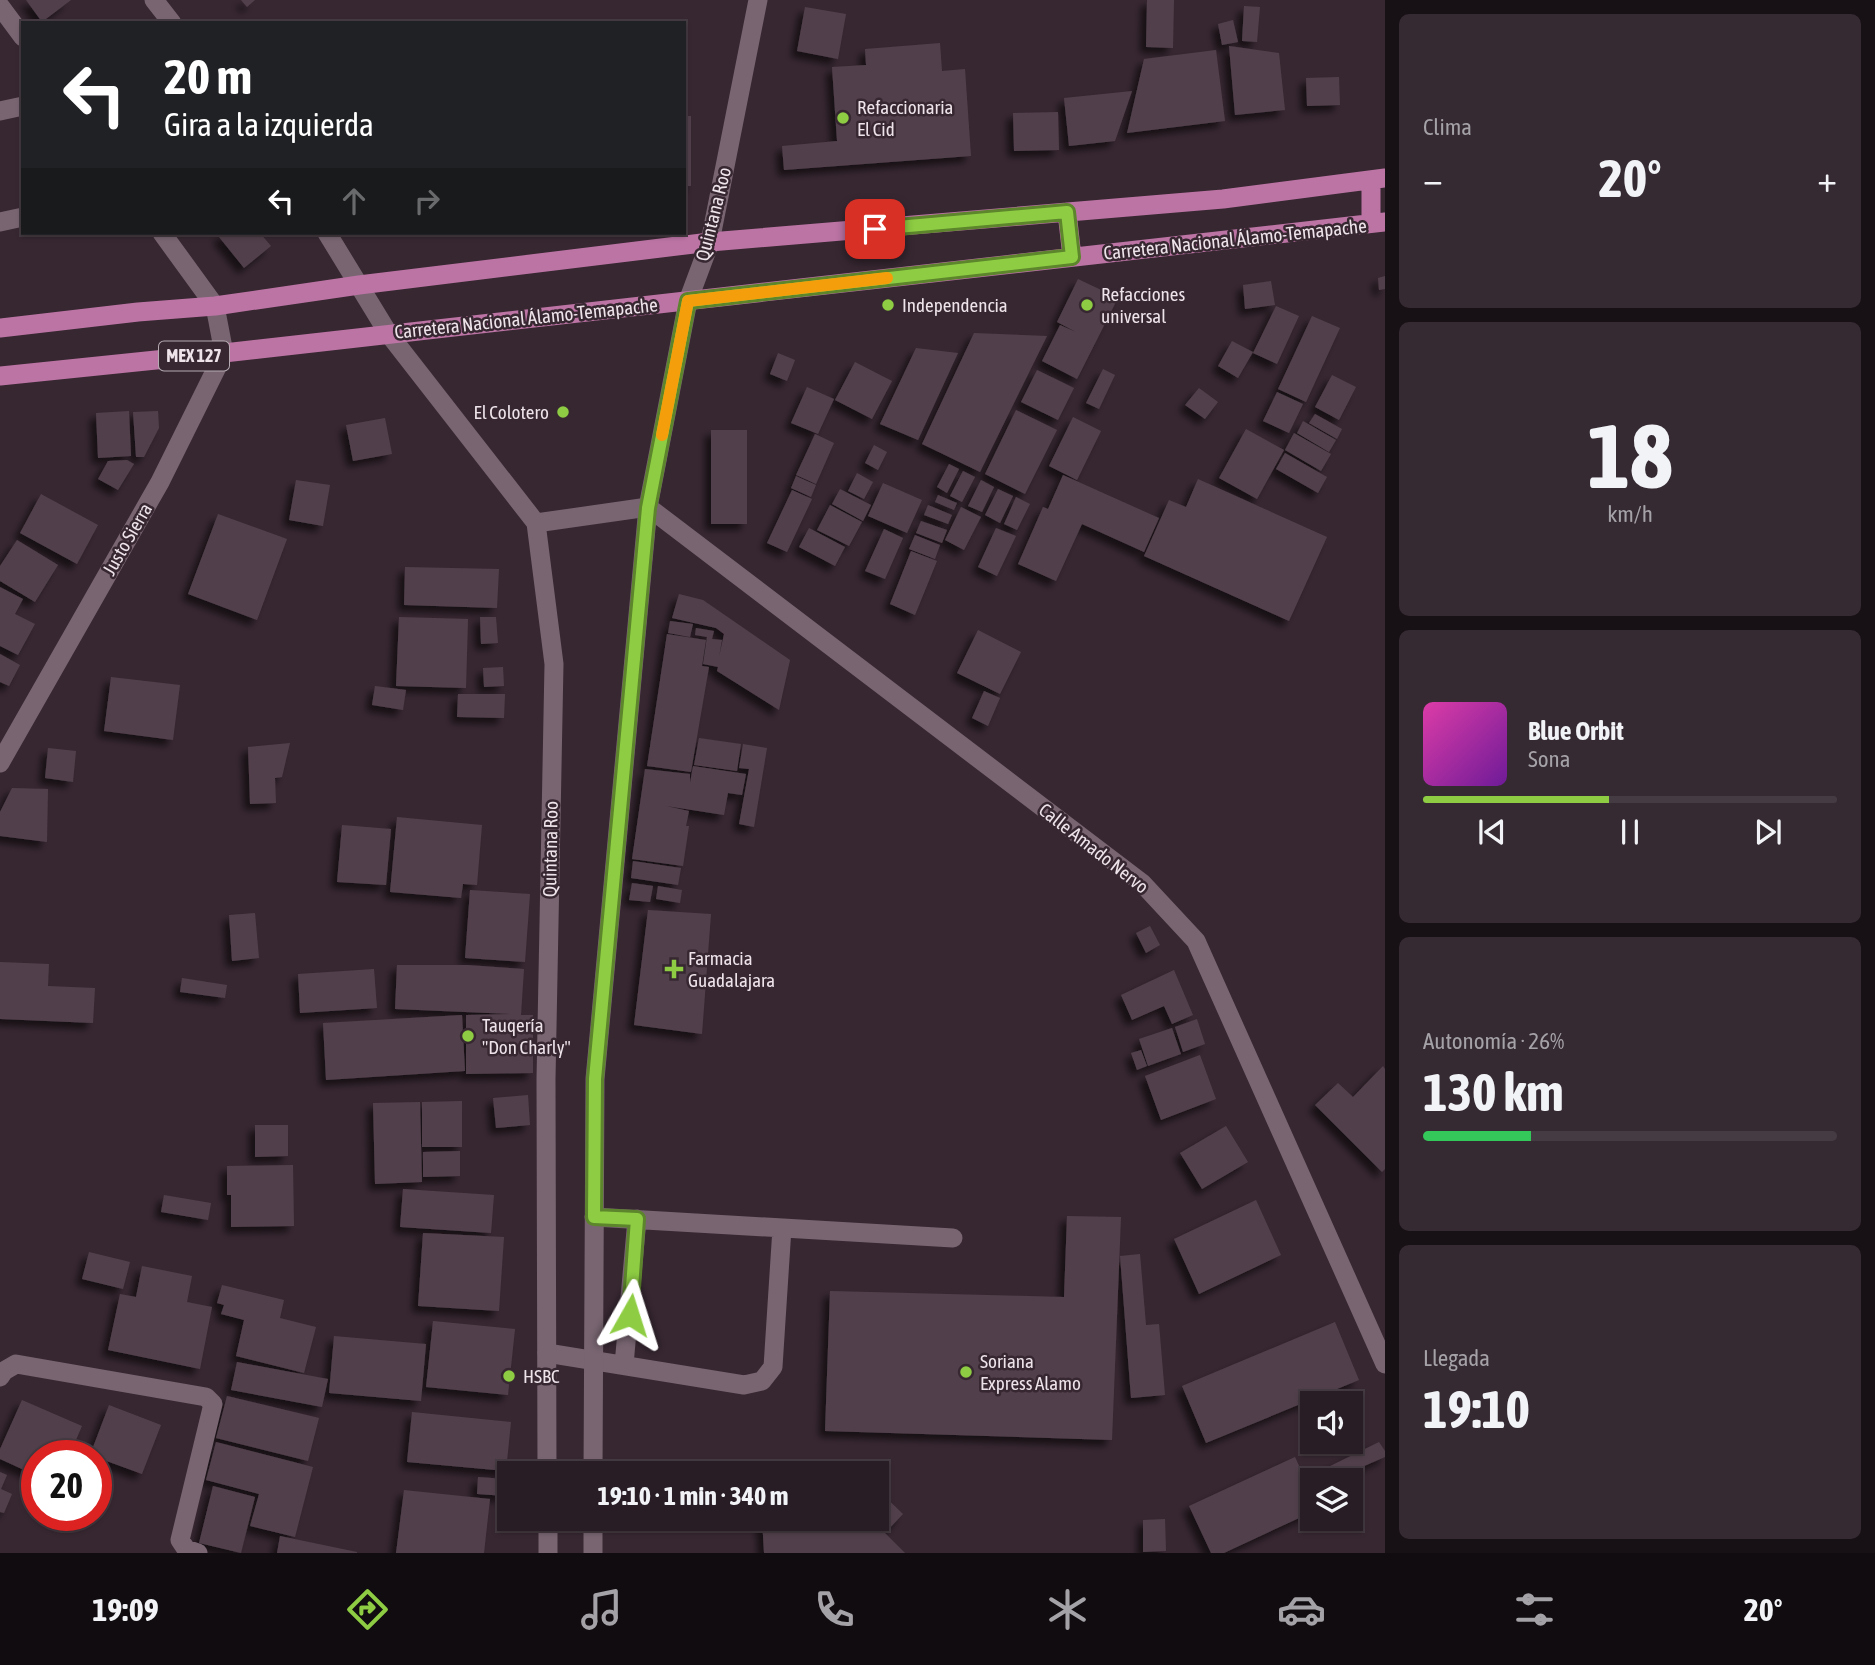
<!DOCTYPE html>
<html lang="es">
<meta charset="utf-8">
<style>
:root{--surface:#291d25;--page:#352a32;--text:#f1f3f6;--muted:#a5a2a7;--line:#453b42;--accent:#8ecd43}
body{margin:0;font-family:"Asap Condensed",sans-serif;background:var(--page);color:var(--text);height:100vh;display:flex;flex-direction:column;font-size:26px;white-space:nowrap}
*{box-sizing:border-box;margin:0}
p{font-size:23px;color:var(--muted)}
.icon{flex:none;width:38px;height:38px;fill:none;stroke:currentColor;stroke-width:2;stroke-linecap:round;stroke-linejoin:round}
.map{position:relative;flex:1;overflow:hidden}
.drawer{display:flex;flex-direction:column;gap:14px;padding:14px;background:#171014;width:490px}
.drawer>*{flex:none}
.guide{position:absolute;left:21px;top:21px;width:665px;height:214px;border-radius:0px;box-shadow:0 2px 5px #0004,0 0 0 2px var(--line);background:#202124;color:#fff;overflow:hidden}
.buttons{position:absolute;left:1300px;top:1391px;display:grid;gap:14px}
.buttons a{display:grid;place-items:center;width:63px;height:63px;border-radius:0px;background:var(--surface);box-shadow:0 2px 5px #0004,0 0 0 2px var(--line);font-size:35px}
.speed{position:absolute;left:21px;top:1440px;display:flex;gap:14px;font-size:35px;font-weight:700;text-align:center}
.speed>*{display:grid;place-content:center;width:91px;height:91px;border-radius:50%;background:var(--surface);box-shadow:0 2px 5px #0004,0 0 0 2px var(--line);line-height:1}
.speed .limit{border:10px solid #d22;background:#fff;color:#111}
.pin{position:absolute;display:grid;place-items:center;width:60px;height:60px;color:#fff;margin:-30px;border-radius:14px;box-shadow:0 4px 10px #0006}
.me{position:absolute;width:77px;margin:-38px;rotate:6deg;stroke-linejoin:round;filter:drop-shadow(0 0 5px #0008)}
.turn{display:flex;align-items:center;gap:24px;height:147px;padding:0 28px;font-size:32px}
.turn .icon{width:91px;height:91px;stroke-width:2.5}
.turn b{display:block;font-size:49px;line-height:60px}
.lanes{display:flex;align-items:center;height:66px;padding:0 28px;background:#0003;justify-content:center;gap:35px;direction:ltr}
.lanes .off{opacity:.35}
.big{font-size:52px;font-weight:700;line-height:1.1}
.drawer .card{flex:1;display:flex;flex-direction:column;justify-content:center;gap:10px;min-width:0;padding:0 24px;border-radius:10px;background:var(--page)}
.drawer .dial{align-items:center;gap:0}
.dial b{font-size:91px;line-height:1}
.song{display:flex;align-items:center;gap:21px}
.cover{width:84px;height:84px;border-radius:10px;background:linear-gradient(135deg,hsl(320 70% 55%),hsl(280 70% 35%))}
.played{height:7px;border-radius:4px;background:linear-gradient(90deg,var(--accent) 45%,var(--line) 45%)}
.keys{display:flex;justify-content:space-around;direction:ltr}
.heat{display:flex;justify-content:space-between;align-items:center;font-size:38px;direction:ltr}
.charge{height:10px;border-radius:5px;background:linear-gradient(90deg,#34c759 26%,var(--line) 0)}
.trip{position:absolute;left:497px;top:1461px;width:392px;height:70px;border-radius:0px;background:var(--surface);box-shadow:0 2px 5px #0004,0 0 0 2px var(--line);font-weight:700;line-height:70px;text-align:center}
.tab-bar{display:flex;height:112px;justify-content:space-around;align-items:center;background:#100c0f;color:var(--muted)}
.tab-bar .icon{width:49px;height:49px}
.tab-bar .current{color:var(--accent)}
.tab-bar b{font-size:32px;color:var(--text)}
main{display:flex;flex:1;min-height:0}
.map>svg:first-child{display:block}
.building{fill:#51404b;filter:url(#shadow)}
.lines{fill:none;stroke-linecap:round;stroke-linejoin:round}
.service{stroke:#786571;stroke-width:19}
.minor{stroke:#786571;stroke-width:19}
.secondary{stroke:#786571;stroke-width:19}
.primary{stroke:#bc74a5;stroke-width:19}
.route-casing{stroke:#5c852c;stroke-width:18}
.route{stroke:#8ecd43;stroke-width:12}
.slow{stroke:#f59e0b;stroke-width:12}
.poi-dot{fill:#8ecd43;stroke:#372731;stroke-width:2.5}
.labels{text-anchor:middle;stroke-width:5;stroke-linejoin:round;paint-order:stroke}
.shield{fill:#372731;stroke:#b6abb2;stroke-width:2}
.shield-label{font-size:18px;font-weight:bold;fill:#ede3e9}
.poi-label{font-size:19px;fill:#ede3e9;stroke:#372731;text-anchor:start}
.street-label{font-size:19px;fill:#ede3e9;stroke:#372731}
</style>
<main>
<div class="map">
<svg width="1385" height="1553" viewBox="0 0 1385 1553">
<defs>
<filter id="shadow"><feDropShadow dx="-6" dy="6" stdDeviation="3.5" flood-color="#0009"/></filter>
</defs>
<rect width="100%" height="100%" fill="#372731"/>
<path class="building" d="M 26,0 L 71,0 L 42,22 Z
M 241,0 L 255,0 L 247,7 Z
M 1147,0 L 1174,0 L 1173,48 L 1146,47 Z
M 1244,6 L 1260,7 L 1257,42 L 1242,41 Z
M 805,7 L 846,14 L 838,59 L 797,51 Z
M 1233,20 L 1238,42 L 1222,45 L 1218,24 Z
M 940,43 L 942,71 L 965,69 L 971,156 L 784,170 L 782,146 L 837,141 L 832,67 L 866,65 L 865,49 Z
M 1229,46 L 1279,53 L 1285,110 L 1235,115 Z
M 1216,50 L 1225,121 L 1127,133 L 1144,59 Z
M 1339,77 L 1340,105 L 1307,106 L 1306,78 Z
M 1132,91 L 1115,141 L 1069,146 L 1064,98 Z
M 1058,112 L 1059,150 L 1014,151 L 1013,113 Z
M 684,116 L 691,116 L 691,186 L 684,186 Z
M 224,233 L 260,233 L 271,246 L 244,268 L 219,237 Z
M 1385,276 L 1385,289 L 1379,290 L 1378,278 Z
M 1078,279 L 1118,298 L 1077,379 L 1042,361 L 1060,325 L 1076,332 L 1057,322 Z
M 1271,281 L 1275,305 L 1245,309 L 1243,285 Z
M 1276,306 L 1299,316 L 1277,364 L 1253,353 Z
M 1312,316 L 1340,328 L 1306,402 L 1278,389 Z
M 974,333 L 1047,336 L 980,472 L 922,444 Z
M 1232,341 L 1253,352 L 1238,378 L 1218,366 Z
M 916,348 L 958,353 L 918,440 L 880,424 Z
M 778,353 L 795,360 L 787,381 L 770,374 Z
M 855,362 L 892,381 L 872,419 L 835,400 Z
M 1103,369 L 1115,375 L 1099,409 L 1086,403 Z
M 1037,370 L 1074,388 L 1058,420 L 1021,402 Z
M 1332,375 L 1356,387 L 1339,420 L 1315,407 Z
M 807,387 L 834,399 L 818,434 L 791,423 Z
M 1199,388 L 1218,402 L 1205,419 L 1185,405 Z
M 1277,392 L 1303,404 L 1289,433 L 1263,421 Z
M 1016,410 L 1057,430 L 1025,494 L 985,474 Z
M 129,411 L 131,456 L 98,458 L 96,413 Z
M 158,411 L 159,428 L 144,457 L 136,457 L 133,412 Z
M 1315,414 L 1342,429 L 1337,439 L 1309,423 Z
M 1073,417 L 1101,431 L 1077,480 L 1049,466 Z
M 385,418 L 392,454 L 353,461 L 346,425 Z
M 1303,421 L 1336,440 L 1329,452 L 1297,433 Z
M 1246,429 L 1284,450 L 1257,499 L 1219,478 Z
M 711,430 L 747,430 L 747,524 L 711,524 Z
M 1294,433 L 1331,454 L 1321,471 L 1285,450 Z
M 815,434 L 834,443 L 816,484 L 796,475 Z
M 874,445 L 887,452 L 878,470 L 865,463 Z
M 1285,453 L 1327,477 L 1318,493 L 1276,469 Z
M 127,460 L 134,464 L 118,490 L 98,479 L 108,461 Z
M 949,464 L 959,469 L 947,493 L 937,487 Z
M 963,471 L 975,477 L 962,502 L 950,496 Z
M 857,473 L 873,482 L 864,499 L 848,491 Z
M 1063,475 L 1159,518 L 1144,552 L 1082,524 L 1056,581 L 1018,564 L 1043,507 L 1048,509 Z
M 796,476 L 816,485 L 811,497 L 791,488 Z
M 1198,479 L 1327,537 L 1289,621 L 1144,556 L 1169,500 L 1186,507 Z
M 296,480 L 330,485 L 323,526 L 289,520 Z
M 981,480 L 994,487 L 982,512 L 968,506 Z
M 883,483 L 922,500 L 907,533 L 868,516 Z
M 840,489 L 871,505 L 863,521 L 832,504 Z
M 998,489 L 1013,496 L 1000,523 L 985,515 Z
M 792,490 L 812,499 L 787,552 L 767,543 Z
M 41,494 L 98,525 L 77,564 L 20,533 Z
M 938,495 L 957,503 L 954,510 L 935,502 Z
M 1016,497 L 1030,504 L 1017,530 L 1004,524 Z
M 830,505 L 862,522 L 849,546 L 817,530 Z
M 928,505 L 952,515 L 948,524 L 924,515 Z
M 961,507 L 981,517 L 964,550 L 945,540 Z
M 218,514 L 287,539 L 257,620 L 188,594 Z
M 921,521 L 947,530 L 942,543 L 916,533 Z
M 809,528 L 845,547 L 835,566 L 799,547 Z
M 996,528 L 1016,536 L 997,576 L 978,567 Z
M 884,529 L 903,538 L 885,579 L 865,571 Z
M 915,535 L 940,545 L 935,559 L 909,549 Z
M 17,540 L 58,565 L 35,602 L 0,581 L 0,566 Z
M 911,551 L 937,561 L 915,615 L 890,604 Z
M 405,567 L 499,569 L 497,608 L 404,605 Z
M 0,587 L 23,599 L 15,614 L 35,624 L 18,655 L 0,646 Z
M 679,594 L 703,600 L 790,660 L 779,710 L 717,671 L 718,667 L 703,664 L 707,637 L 695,635 L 696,628 L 714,631 L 712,639 L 722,640 L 719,657 L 724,634 L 716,628 L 672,618 Z
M 399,617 L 468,619 L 466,688 L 396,686 Z
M 480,617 L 496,617 L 498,643 L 481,644 Z
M 670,621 L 693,624 L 690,637 L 668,633 Z
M 978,630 L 1021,652 L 1000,694 L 957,673 Z
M 667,634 L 706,640 L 702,666 L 709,667 L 691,772 L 647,766 Z
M 0,654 L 20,665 L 9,686 L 0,682 Z
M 503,667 L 504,686 L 484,687 L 483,668 Z
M 111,677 L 180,685 L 173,740 L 104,731 Z
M 375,686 L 406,690 L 403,710 L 372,705 Z
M 984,691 L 1000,698 L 988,726 L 972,718 Z
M 458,694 L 505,694 L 504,718 L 457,717 Z
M 699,738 L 741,744 L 737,771 L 694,765 Z
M 290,743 L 282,777 L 275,778 L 276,803 L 250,804 L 248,747 Z
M 743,744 L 767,748 L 754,827 L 739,824 L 749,769 L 739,768 Z
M 48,748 L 76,751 L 73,782 L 45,778 Z
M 693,766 L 746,774 L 742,795 L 728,793 L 724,815 L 666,806 L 689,811 L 686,826 L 689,826 L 683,866 L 632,859 L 645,769 L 690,774 L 690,783 Z
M 12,788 L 48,789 L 47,842 L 0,836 L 0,812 Z
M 397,817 L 482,825 L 477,885 L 463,884 L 461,898 L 390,892 Z
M 342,825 L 391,829 L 386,885 L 337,882 Z
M 633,861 L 681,868 L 678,885 L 631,878 Z
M 632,883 L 653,886 L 650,902 L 629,900 Z
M 658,886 L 682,890 L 680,903 L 656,899 Z
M 470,890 L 530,894 L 525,962 L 465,958 Z
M 648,910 L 711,914 L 702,1034 L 634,1025 Z
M 255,913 L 259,958 L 232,961 L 229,915 Z
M 1150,926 L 1160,945 L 1146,953 L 1136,933 Z
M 0,962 L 49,964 L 48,986 L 95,988 L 93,1023 L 0,1019 Z
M 397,965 L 467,965 L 524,969 L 521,1015 L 533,1015 L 533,1073 L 466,1074 L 466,1015 L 511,1014 L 395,1009 Z
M 374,969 L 377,1008 L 300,1013 L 298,974 Z
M 1174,970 L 1193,1015 L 1172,1024 L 1164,1006 L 1132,1020 L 1121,995 Z
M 182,978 L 227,985 L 225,998 L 180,992 Z
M 462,1015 L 465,1071 L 326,1080 L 323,1023 Z
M 1197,1019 L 1205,1044 L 1183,1052 L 1175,1027 Z
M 1172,1028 L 1181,1054 L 1148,1066 L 1139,1039 Z
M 1141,1050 L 1147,1066 L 1137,1070 L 1131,1053 Z
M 1200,1055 L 1216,1099 L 1161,1120 L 1145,1076 Z
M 1383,1066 L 1385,1069 L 1385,1169 L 1382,1172 L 1315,1105 L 1338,1083 L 1353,1097 Z
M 528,1095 L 530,1125 L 496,1128 L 493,1098 Z
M 462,1101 L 462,1147 L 422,1147 L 422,1102 Z
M 420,1102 L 422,1182 L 375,1184 L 373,1103 Z
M 255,1125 L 288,1125 L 288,1156 L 255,1157 Z
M 1226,1126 L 1248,1162 L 1202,1189 L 1180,1153 Z
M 460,1151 L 460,1176 L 423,1177 L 423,1152 Z
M 293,1165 L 294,1226 L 231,1227 L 231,1195 L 227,1195 L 227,1166 Z
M 403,1189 L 494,1195 L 491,1233 L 400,1227 Z
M 164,1195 L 211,1203 L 208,1220 L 161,1212 Z
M 1256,1200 L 1281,1255 L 1199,1294 L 1174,1239 Z
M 1067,1216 L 1121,1217 L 1112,1440 L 825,1431 L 830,1291 L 1064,1297 Z
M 423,1233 L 504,1237 L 499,1311 L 418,1306 Z
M 89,1252 L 130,1262 L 123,1289 L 82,1279 Z
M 1140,1254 L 1146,1325 L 1159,1324 L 1165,1395 L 1131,1398 L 1120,1256 Z
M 142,1266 L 192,1276 L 187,1302 L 212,1307 L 200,1369 L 108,1350 L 120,1294 L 136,1297 Z
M 222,1285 L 284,1300 L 280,1318 L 316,1327 L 304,1373 L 236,1356 L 244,1320 L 221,1314 L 224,1305 L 217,1303 Z
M 433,1321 L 515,1329 L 508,1395 L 426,1387 Z
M 1335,1322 L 1359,1380 L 1206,1443 L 1182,1386 Z
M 334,1336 L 426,1344 L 421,1401 L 329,1393 Z
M 237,1362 L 328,1379 L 322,1407 L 231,1390 Z
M 227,1396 L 319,1418 L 308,1461 L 216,1438 Z
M 22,1400 L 82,1426 L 69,1456 L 37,1456 L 37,1476 L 0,1459 L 0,1449 Z
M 109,1405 L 161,1425 L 142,1474 L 90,1455 Z
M 412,1412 L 511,1422 L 506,1471 L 407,1462 Z
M 216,1442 L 313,1467 L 295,1537 L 250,1526 L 259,1494 L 206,1480 Z
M 1379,1442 L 1385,1451 L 1385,1457 L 1332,1480 L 1319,1480 L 1316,1473 Z
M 1295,1457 L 1312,1494 L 1312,1512 L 1224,1553 L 1211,1553 L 1189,1506 Z
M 814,1459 L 830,1474 L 800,1474 Z
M 0,1472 L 7,1475 L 1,1489 L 12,1494 L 4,1513 L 0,1512 Z
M 478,1477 L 506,1479 L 505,1496 L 477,1494 Z
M 213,1486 L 255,1497 L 241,1553 L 199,1543 Z
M 877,1489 L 903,1514 L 885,1533 L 905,1553 L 764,1553 L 762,1519 L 877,1519 Z
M 404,1490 L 490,1499 L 484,1553 L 396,1553 Z
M 1165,1519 L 1166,1551 L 1143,1552 L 1143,1520 Z
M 280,1536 L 357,1552 L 357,1553 L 277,1553 Z"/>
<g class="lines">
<path class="service" d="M 0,6 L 23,37
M 0,111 L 23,106
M 0,222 L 23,217
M 162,233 L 215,306
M 594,1217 L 953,1238
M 547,1353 L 744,1385 L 762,1381 L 773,1367 L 782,1228
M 624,1365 L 637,1219"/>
<path class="minor" d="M 154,0 L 172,23
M 327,233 L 388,333 L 536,523 L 554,664 L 546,1079 L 547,1474
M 536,523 L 648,507 L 1142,883 L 1196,941 L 1385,1364
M 0,1377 L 4,1371 L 16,1364 L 206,1397 L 213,1404 L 180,1540 L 186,1549 L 198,1553
M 593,1474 L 595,1079 L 648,507 L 688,301 L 710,242 L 758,0
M 548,1519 L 548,1553
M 593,1519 L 593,1553"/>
<path class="secondary" d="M 0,763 L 160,482 L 224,353 L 215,306"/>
<path class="primary" d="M 1371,180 L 1371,223
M 1067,212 L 1072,257
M 0,328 L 138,312 L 215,306 L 359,285 L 710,242 L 1223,199 L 1385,178
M 0,376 L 224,353 L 1385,222"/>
</g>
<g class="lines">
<defs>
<path id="route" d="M 630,1315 L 637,1219 L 594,1217 L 595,1079 L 648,508 L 688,301 L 1072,257 L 1067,212 L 875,229"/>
</defs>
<use href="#route" class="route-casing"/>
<use href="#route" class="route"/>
<path class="slow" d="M 662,435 L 688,301 L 887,278"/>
</g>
<g class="poi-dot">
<circle cx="843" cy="118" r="7"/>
<circle cx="888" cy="305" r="7"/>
<circle cx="1087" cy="305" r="7"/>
<circle cx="563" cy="412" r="7"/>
<path d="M670.5 958.5h7v7h7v7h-7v7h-7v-7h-7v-7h7z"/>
<circle cx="468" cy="1036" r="7"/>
<circle cx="966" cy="1372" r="7"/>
<circle cx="509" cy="1376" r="7"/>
</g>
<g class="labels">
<rect class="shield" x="159" y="341.5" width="70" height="29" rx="5"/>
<g class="shield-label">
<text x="194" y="362">MEX 127</text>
</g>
<g class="poi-label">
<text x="857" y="114">Refaccionaria<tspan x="857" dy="22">El Cid</tspan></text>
<text x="1101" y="301">Refacciones<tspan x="1101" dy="22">universal</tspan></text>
<text x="902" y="312">Independencia</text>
<text x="549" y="419" text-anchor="end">El Colotero</text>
<text x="688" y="965">Farmacia<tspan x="688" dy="22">Guadalajara</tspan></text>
<text x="482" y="1032">Tauqería<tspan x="482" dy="22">"Don Charly"</tspan></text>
<text x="980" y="1368">Soriana<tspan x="980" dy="22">Express Alamo</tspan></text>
<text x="523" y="1383">HSBC</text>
</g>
<g class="street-label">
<text transform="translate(713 214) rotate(-76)" y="7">Quintana Roo</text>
<text transform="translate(1235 239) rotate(-6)" y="7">Carretera Nacional Álamo-Temapache</text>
<text transform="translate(526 318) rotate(-6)" y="7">Carretera Nacional Álamo-Temapache</text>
<text transform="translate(127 539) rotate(-60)" y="7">Justo Sierra</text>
<text transform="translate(1094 848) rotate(38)" y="7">Calle Amado Nervo</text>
<text transform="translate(550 849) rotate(-89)" y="7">Quintana Roo</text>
</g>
</g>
</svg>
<div class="buttons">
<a><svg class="icon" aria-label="sound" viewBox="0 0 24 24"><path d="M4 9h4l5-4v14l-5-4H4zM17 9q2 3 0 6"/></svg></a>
<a><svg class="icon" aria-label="layers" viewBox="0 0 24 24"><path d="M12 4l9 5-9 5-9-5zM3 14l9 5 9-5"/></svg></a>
</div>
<div class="speed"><div class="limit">20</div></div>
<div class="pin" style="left:875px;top:229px;background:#d93025"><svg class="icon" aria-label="arrive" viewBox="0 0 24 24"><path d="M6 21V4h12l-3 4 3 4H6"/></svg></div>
<svg class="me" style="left:630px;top:1315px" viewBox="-20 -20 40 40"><path d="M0-17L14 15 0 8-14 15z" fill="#8ecd43" stroke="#fff" stroke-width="4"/></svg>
<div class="trip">19:10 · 1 min · 340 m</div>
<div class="guide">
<div class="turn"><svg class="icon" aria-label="left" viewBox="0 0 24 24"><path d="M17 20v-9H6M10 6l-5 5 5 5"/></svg><div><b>20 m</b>Gira a la izquierda</div></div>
<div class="lanes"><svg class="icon" aria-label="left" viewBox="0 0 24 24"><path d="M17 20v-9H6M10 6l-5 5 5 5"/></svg><svg class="icon off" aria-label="ahead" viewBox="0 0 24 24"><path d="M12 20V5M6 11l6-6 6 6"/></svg><svg class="icon off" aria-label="right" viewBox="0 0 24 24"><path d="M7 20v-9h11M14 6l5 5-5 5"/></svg></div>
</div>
</div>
<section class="drawer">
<div class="card"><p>Clima</p>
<div class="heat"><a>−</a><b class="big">20°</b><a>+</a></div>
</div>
<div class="card dial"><b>18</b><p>km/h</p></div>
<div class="card">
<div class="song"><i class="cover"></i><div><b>Blue Orbit</b><p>Sona</p></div></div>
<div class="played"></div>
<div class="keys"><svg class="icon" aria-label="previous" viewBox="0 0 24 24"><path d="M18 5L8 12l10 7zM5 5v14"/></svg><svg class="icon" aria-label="pause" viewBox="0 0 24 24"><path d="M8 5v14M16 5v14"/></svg><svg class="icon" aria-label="next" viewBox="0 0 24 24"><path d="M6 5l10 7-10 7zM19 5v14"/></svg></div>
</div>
<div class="card"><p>Autonomía · 26%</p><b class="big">130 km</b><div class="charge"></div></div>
<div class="card"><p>Llegada</p><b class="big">19:10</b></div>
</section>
</main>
<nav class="tab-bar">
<b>19:09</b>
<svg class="icon current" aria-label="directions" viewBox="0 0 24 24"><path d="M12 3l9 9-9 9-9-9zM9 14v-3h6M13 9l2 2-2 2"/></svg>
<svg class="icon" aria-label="music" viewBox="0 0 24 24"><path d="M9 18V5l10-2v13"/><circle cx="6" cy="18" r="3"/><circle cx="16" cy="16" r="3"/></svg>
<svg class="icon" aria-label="phone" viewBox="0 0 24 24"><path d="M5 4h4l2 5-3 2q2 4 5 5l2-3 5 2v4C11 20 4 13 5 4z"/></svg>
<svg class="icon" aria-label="climate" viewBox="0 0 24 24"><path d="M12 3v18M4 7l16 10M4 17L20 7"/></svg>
<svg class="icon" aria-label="car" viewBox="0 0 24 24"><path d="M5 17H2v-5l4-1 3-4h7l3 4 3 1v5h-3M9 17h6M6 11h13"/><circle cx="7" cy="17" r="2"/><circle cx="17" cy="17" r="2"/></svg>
<svg class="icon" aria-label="filters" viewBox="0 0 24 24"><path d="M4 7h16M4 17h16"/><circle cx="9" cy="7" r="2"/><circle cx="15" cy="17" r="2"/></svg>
<b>20°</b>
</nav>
